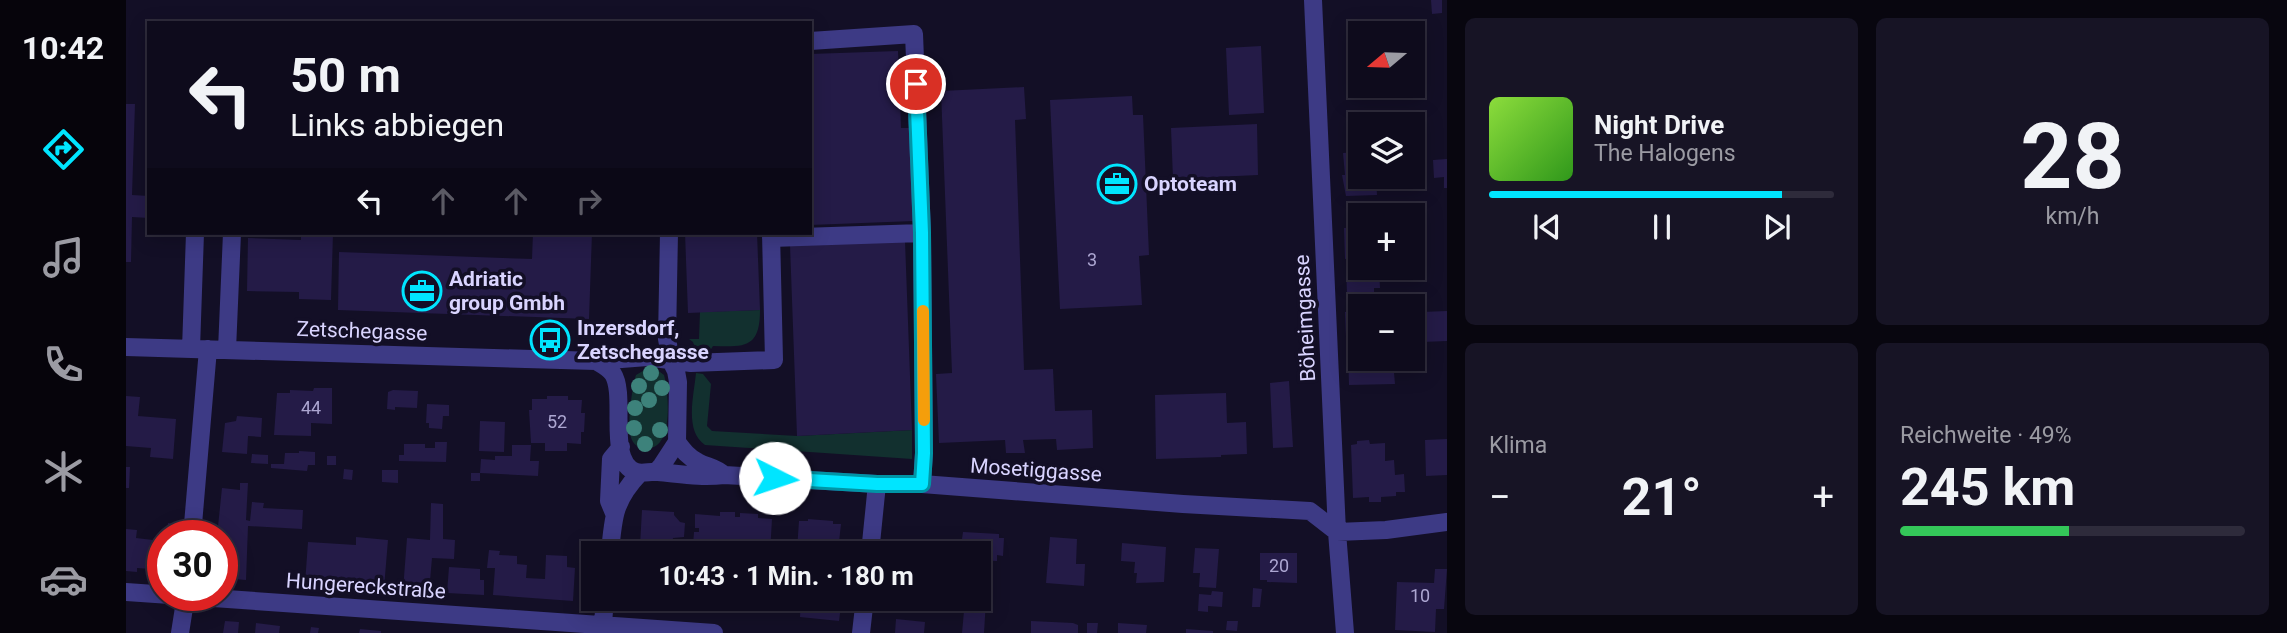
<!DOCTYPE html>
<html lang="de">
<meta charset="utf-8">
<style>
:root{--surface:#0e0b1c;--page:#171425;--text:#f1f3f6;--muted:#9b9ba3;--line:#2e2b3b;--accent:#00e5ff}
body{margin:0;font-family:Roboto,sans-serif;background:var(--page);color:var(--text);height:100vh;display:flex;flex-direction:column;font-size:26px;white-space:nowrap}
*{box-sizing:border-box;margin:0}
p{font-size:23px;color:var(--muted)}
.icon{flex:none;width:38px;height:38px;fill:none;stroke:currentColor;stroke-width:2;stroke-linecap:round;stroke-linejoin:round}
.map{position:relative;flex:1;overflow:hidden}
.sheet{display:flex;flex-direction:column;gap:18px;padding:18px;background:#08060f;width:840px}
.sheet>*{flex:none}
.banner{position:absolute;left:21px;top:21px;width:665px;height:214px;border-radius:0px;box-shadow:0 4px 18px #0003,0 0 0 2px var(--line);background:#0e0b1c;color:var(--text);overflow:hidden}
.needle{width:46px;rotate:251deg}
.controls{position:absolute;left:1222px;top:21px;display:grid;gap:14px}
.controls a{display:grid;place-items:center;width:77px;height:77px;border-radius:0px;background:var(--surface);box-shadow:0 4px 18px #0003,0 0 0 2px var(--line);font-size:35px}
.speed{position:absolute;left:21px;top:520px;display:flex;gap:14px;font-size:35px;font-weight:700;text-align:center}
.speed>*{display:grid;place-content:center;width:91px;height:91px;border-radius:50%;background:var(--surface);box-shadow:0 4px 18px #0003,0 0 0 2px var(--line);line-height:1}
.speed .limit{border:10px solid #d22;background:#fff;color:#111}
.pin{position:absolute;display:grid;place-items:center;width:60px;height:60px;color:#fff;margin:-30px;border:4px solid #fff;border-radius:50%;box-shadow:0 2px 7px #0007}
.me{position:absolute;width:77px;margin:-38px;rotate:94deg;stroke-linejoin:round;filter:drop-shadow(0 0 5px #0008)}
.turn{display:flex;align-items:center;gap:24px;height:147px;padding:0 28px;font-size:32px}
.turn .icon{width:91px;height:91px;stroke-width:2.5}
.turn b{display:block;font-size:49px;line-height:60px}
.lanes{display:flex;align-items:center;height:66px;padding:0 28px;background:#0003;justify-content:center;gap:35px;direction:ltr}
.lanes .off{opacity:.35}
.big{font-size:52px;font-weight:700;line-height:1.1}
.sheet .widget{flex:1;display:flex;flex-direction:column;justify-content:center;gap:10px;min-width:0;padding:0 24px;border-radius:10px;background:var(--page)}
.sheet .dial{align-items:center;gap:0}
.dial b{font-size:91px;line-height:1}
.song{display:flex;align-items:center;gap:21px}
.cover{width:84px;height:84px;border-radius:10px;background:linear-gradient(135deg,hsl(90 70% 55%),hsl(110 70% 35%))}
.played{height:7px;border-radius:4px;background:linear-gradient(90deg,var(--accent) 85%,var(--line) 85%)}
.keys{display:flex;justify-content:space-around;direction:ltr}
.heat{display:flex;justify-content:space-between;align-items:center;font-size:38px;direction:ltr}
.charge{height:10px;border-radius:5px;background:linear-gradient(90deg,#34c759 49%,var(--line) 0)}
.sheet .tiles{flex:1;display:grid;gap:18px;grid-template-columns:repeat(2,1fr)}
.trip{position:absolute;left:455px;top:541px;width:410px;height:70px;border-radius:0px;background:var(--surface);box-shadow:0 4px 18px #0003,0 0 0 2px var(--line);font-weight:700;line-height:70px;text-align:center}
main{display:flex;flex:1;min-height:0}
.tabs{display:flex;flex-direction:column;width:126px;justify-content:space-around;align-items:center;background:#06040b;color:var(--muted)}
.tabs .icon{width:49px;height:49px}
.tabs .selected{color:var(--accent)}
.tabs b{font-size:32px;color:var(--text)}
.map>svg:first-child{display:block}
.green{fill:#12302f}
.building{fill:#241b47}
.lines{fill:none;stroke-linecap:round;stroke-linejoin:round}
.minor{stroke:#3d3a85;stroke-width:18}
.tree{fill:#3d827b}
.route-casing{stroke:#0095a6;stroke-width:18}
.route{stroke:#00e5ff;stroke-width:12}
.slow{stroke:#f59e0b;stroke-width:12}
.labels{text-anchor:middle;stroke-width:7;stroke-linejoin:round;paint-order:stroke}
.number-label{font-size:18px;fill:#aca6d1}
.poi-label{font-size:21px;font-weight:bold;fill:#d9d4ff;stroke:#130f26;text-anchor:start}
.street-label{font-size:21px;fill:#d9d4ff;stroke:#130f26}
</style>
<main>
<nav class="tabs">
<b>10:42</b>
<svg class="icon selected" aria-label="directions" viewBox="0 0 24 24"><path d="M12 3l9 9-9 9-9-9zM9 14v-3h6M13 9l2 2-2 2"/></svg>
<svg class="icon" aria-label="music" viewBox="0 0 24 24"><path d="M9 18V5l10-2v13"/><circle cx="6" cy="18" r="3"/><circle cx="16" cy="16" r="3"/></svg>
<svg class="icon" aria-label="phone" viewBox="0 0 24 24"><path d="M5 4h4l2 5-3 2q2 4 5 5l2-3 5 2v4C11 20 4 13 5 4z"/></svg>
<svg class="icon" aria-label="climate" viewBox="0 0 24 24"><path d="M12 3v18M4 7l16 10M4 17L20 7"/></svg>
<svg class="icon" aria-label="car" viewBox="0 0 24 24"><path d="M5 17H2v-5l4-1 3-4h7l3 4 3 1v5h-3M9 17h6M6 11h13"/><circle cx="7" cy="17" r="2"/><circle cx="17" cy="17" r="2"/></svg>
</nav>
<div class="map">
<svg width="1321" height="633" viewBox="0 0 1321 633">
<rect width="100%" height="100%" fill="#130f26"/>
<path class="green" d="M 634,310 C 634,348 619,347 587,346 L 582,354 L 571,354 L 567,342 L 563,339 L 573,339 L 574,312 Z
M 522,368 L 530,369 L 538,375 C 543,393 548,452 519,448 C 513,448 508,445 506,440 C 500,428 506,388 510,375 Z
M 570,373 L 577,374 L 585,384 L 581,426 L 586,431 L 671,436 L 786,430 L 786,459 L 579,445 C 558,431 568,395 570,373 Z"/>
<path class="building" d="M 1305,0 L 1316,0 L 1316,13 L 1306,14 Z
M 1135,46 L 1138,113 L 1103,115 L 1100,48 Z
M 772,51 L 775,128 L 785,128 L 788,221 L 684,225 L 684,54 Z
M 898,87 L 900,119 L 889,120 L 898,370 L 927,369 L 929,411 L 966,410 L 967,448 L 931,450 L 930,439 L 897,440 L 899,453 L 880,453 L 879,440 L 813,443 L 810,374 L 826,373 L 815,91 Z
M 1006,96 L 1007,115 L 1017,115 L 1023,255 L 1013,256 L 1016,305 L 934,309 L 924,100 Z
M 0,104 L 9,104 L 6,195 L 23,196 L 23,218 L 6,217 L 5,262 L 0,262 Z
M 1131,124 L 1132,175 L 1047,179 L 1045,128 Z
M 1234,152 L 1234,177 L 1250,177 L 1251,195 L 1220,196 L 1216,175 L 1219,175 L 1217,153 Z
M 1321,159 L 1321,188 L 1318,188 L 1318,177 L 1308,178 L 1307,160 Z
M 1234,227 L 1234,258 L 1219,259 L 1218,228 Z
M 175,233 L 207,233 L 205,300 L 173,299 L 173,292 L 121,291 L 122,238 L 175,240 Z
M 407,233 L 466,233 L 463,319 L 212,310 L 213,252 L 406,259 Z
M 559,233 L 631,233 L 634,310 L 562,313 Z
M 779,241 L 786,430 L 671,436 L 664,245 Z
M 1234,265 L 1234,268 L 1253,269 L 1254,288 L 1248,288 L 1248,293 L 1221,294 L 1220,266 Z
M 1270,268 L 1288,268 L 1289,272 L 1271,273 Z
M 1262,292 L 1281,292 L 1281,302 L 1263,303 Z
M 1227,309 L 1234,309 L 1234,336 L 1220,337 L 1219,312 L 1227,312 Z
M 1321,311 L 1321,341 L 1296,342 L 1295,312 Z
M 1234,348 L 1234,359 L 1244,359 L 1244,362 L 1267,361 L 1269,384 L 1223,385 L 1222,349 Z
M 1163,381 L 1167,447 L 1147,448 L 1144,383 Z
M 188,388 L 206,388 L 206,424 L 185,423 L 185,436 L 148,435 L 151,393 L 164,393 L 164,390 L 187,391 Z
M 267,390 L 292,391 L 291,408 L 269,407 L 269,410 L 261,409 L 262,392 Z
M 1100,393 L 1101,423 L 1120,422 L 1121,454 L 1095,455 L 1095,457 L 1030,459 L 1029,395 Z
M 0,396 L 14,397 L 12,416 L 50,419 L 47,459 L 24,457 L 25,448 L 0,446 Z
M 421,396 L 442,396 L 442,400 L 456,400 L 455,413 L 459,413 L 458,432 L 455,432 L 455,444 L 441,443 L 441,451 L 419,451 L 419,443 L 405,443 L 403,410 L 406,410 L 406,399 L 421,399 Z
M 301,404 L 323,405 L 323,416 L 317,416 L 316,429 L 303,428 L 303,423 L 300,423 Z
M 111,416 L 136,418 L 135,437 L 122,436 L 121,454 L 96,452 L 99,423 L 110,421 Z
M 354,421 L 379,422 L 378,452 L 353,451 Z
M 1321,439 L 1321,475 L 1300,476 L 1299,440 Z
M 1243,440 L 1244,444 L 1259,443 L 1259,461 L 1268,460 L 1269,475 L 1278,474 L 1279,492 L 1270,492 L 1270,496 L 1255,497 L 1255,502 L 1243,502 L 1243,497 L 1227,498 L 1225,445 L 1231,444 L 1231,441 Z
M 309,442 L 321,442 L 320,462 L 273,461 L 273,455 L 278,455 L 278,444 L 299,444 L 299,448 L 309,448 Z
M 386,445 L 405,445 L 404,461 L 413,461 L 412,476 L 354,473 L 355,459 L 369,460 L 369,456 L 386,456 Z
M 173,451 L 189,452 L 189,465 L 182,465 L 181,471 L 145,468 L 145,464 L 158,464 L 159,453 L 173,453 Z
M 126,454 L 142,455 L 142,464 L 125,463 Z
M 201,456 L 210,456 L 210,465 L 201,465 Z
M 0,467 L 4,467 L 3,488 L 0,488 Z
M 218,469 L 227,470 L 226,480 L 217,479 Z
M 256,470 L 272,470 L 272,483 L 256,482 Z
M 345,473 L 354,473 L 354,481 L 345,481 Z
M 114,483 L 122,483 L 120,520 L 124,521 L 126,502 L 138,503 L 137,508 L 177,510 L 176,529 L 122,526 L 120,580 L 96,578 L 96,536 L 91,536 L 96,488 L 114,490 Z
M 305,503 L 317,504 L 317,539 L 329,540 L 328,559 L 306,558 L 303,592 L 277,590 L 281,538 L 304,540 Z
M 516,510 L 548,512 L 548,515 L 554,522 L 559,523 L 558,537 L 547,538 L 546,548 L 514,546 Z
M 594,512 L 609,512 L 609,517 L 614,517 L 614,513 L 632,514 L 632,518 L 646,519 L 644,553 L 616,553 L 616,549 L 567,546 L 568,532 L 573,532 L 573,528 L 569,528 L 569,514 L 594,516 Z
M 682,519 L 707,521 L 707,524 L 715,524 L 713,542 L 717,543 L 716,553 L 686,551 L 686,553 L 678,553 L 678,551 L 671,550 L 673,521 L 682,521 Z
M 42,523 L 48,524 L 48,531 L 41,530 Z
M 0,529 L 11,530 L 10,538 L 27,540 L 25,569 L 11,568 L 11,572 L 0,571 Z
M 837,532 L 873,534 L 873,538 L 878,538 L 877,556 L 871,555 L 871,561 L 852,560 L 852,553 L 834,553 Z
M 230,537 L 262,540 L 258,588 L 227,586 L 227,584 L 217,583 L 217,587 L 179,584 L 182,542 L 230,545 Z
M 924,537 L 951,539 L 950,564 L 959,564 L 958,586 L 920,583 Z
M 797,541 L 813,541 L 813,553 L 792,553 L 792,550 L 796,550 Z
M 996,543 L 1040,547 L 1038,582 L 1010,583 L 1011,573 L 1008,573 L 1009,562 L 995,561 Z
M 1069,548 L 1093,549 L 1090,588 L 1073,587 L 1074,573 L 1067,573 Z
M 363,550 L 374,551 L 373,555 L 391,556 L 391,564 L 401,565 L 400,578 L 419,579 L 420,555 L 441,556 L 441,567 L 449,568 L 447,601 L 367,595 L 369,568 L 361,568 Z
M 1134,553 L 1171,553 L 1171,583 L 1141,582 L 1141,580 L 1134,580 Z
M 323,567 L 354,569 L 354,580 L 358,580 L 358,595 L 321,593 Z
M 1309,569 L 1321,569 L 1318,609 L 1310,609 L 1309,632 L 1269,630 L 1271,582 L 1308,583 Z
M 1127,588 L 1136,589 L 1134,607 L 1126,607 Z
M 1086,591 L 1097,592 L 1096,607 L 1082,606 L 1082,612 L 1072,611 L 1073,594 L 1085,595 Z
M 512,598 L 528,598 L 528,603 L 512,603 Z
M 675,598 L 716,598 L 713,621 L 674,617 Z
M 829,598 L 860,600 L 858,633 L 836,633 L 838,611 L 828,611 Z
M 770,619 L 799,622 L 798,633 L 769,633 Z
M 99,621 L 113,622 L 112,633 L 97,633 Z
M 905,621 L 947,623 L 952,625 L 952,633 L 905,633 Z
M 1101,621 L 1112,621 L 1111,631 L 1100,630 Z
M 130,623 L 154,626 L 153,633 L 129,633 Z
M 961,623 L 972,623 L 971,633 L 961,633 Z
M 992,623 L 1021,625 L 1020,633 L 992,633 Z
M 185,627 L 193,628 L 192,633 L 184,633 Z
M 234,629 L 255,631 L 255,633 L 233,633 Z
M 1060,629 L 1087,631 L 1087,633 L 1060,633 Z"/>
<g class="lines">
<path class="minor" d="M 1187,0 L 1211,532 L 1219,633
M 684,41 L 788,34 L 796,233 L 798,453 L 796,484
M 645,238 L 796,233
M 0,347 L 470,361 L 521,357 L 565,363 L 648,360 L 645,233
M 65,349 L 69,233
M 101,350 L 106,233
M 470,361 C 477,365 483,368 487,374 C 501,396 480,462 510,472 C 517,474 525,471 532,472 C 554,474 575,478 598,475 L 751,484 L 796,484 L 1057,504 L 1184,511 L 1211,532 L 1260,530 L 1321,522
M 551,442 C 557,450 562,457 572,462 C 581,467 590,467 598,475
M 530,472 L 536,465 L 551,442 L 552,382 L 550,371 L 545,361 L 541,339 L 543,233
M 488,513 L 483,501 L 485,459 L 495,447
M 66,536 L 82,349
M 484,553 C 487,517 488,500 514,473
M 744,553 L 751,484
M 0,592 L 588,633
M 477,624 L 479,598
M 54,633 L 60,595
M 735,633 L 739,598"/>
</g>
<g class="tree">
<circle cx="525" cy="373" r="8"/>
<circle cx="513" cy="386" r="8"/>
<circle cx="536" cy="388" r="8"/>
<circle cx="523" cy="400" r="8"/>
<circle cx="509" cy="408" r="8"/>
<circle cx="508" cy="428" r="8"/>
<circle cx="534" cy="430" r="8"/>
<circle cx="519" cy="444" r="8"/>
</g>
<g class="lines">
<defs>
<path id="route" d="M 649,478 L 751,484 L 796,484 L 798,453 L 796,233 L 790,84"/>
</defs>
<use href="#route" class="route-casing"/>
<use href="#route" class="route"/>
<path class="slow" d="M 797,311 L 798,420"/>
</g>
<defs>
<symbol id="office-ring" viewBox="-11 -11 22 22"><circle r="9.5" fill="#130f26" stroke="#00e5ff" stroke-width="1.5"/><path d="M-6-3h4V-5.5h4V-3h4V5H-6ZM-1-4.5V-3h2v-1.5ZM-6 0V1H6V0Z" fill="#00e5ff"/></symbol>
<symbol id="bus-ring" viewBox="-11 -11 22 22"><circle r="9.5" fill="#130f26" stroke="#00e5ff" stroke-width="1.5"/><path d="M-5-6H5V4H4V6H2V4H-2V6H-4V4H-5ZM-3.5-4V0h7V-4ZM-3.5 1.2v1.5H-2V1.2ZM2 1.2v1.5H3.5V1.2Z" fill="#00e5ff"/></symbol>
</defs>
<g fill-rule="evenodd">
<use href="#office-ring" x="969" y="162" width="44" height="44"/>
<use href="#office-ring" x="274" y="269" width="44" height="44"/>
<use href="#bus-ring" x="402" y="318" width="44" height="44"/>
</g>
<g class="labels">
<g class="number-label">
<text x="966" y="266">3</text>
<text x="185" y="414">44</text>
<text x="431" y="428">52</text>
<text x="1153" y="572">20</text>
<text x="1294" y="602">10</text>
</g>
<g class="poi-label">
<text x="1018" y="191">Optoteam</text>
<text x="323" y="286">Adriatic<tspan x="323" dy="24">group Gmbh</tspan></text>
<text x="451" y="335">Inzersdorf,<tspan x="451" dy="24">Zetschegasse</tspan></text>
</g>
<g class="street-label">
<text transform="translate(1179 318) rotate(-93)" y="7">Böheimgasse</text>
<text transform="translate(236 331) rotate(2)" y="7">Zetschegasse</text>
<text transform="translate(910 470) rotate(4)" y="7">Mosetiggasse</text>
<text transform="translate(240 586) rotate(4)" y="7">Hungereckstraße</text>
</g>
</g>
</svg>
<div class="controls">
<a><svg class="needle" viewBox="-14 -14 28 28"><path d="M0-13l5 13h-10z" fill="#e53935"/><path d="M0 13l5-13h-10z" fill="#9b9ba3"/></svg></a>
<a><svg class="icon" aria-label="layers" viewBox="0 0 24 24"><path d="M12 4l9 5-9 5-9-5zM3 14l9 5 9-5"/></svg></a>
<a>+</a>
<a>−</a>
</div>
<div class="speed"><div class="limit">30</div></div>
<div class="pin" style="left:790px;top:84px;background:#d93025"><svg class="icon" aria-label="arrive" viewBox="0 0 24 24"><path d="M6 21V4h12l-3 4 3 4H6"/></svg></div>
<svg class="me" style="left:649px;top:478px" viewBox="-20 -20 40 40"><circle r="19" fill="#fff"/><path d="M0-13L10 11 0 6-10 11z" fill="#00e5ff"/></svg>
<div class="trip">10:43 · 1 Min. · 180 m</div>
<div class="banner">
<div class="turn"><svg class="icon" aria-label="left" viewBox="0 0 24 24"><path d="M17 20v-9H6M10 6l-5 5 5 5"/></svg><div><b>50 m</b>Links abbiegen</div></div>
<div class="lanes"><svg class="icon" aria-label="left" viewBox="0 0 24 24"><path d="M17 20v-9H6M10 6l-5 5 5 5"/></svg><svg class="icon off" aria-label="ahead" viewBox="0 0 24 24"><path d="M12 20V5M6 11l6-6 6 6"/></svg><svg class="icon off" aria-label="ahead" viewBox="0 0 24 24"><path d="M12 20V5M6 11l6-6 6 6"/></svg><svg class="icon off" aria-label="right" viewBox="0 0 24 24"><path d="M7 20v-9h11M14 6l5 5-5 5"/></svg></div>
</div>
</div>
<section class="sheet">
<div class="tiles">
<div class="widget">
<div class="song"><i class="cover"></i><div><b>Night Drive</b><p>The Halogens</p></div></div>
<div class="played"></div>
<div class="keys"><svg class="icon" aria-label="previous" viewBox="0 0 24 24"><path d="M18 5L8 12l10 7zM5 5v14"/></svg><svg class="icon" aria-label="pause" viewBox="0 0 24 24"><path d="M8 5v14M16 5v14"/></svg><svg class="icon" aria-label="next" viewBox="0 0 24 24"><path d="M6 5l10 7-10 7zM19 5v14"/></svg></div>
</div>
<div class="widget dial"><b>28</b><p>km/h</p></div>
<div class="widget"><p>Klima</p>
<div class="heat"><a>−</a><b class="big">21°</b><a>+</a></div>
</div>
<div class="widget"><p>Reichweite · 49%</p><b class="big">245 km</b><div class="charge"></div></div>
</div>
</section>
</main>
